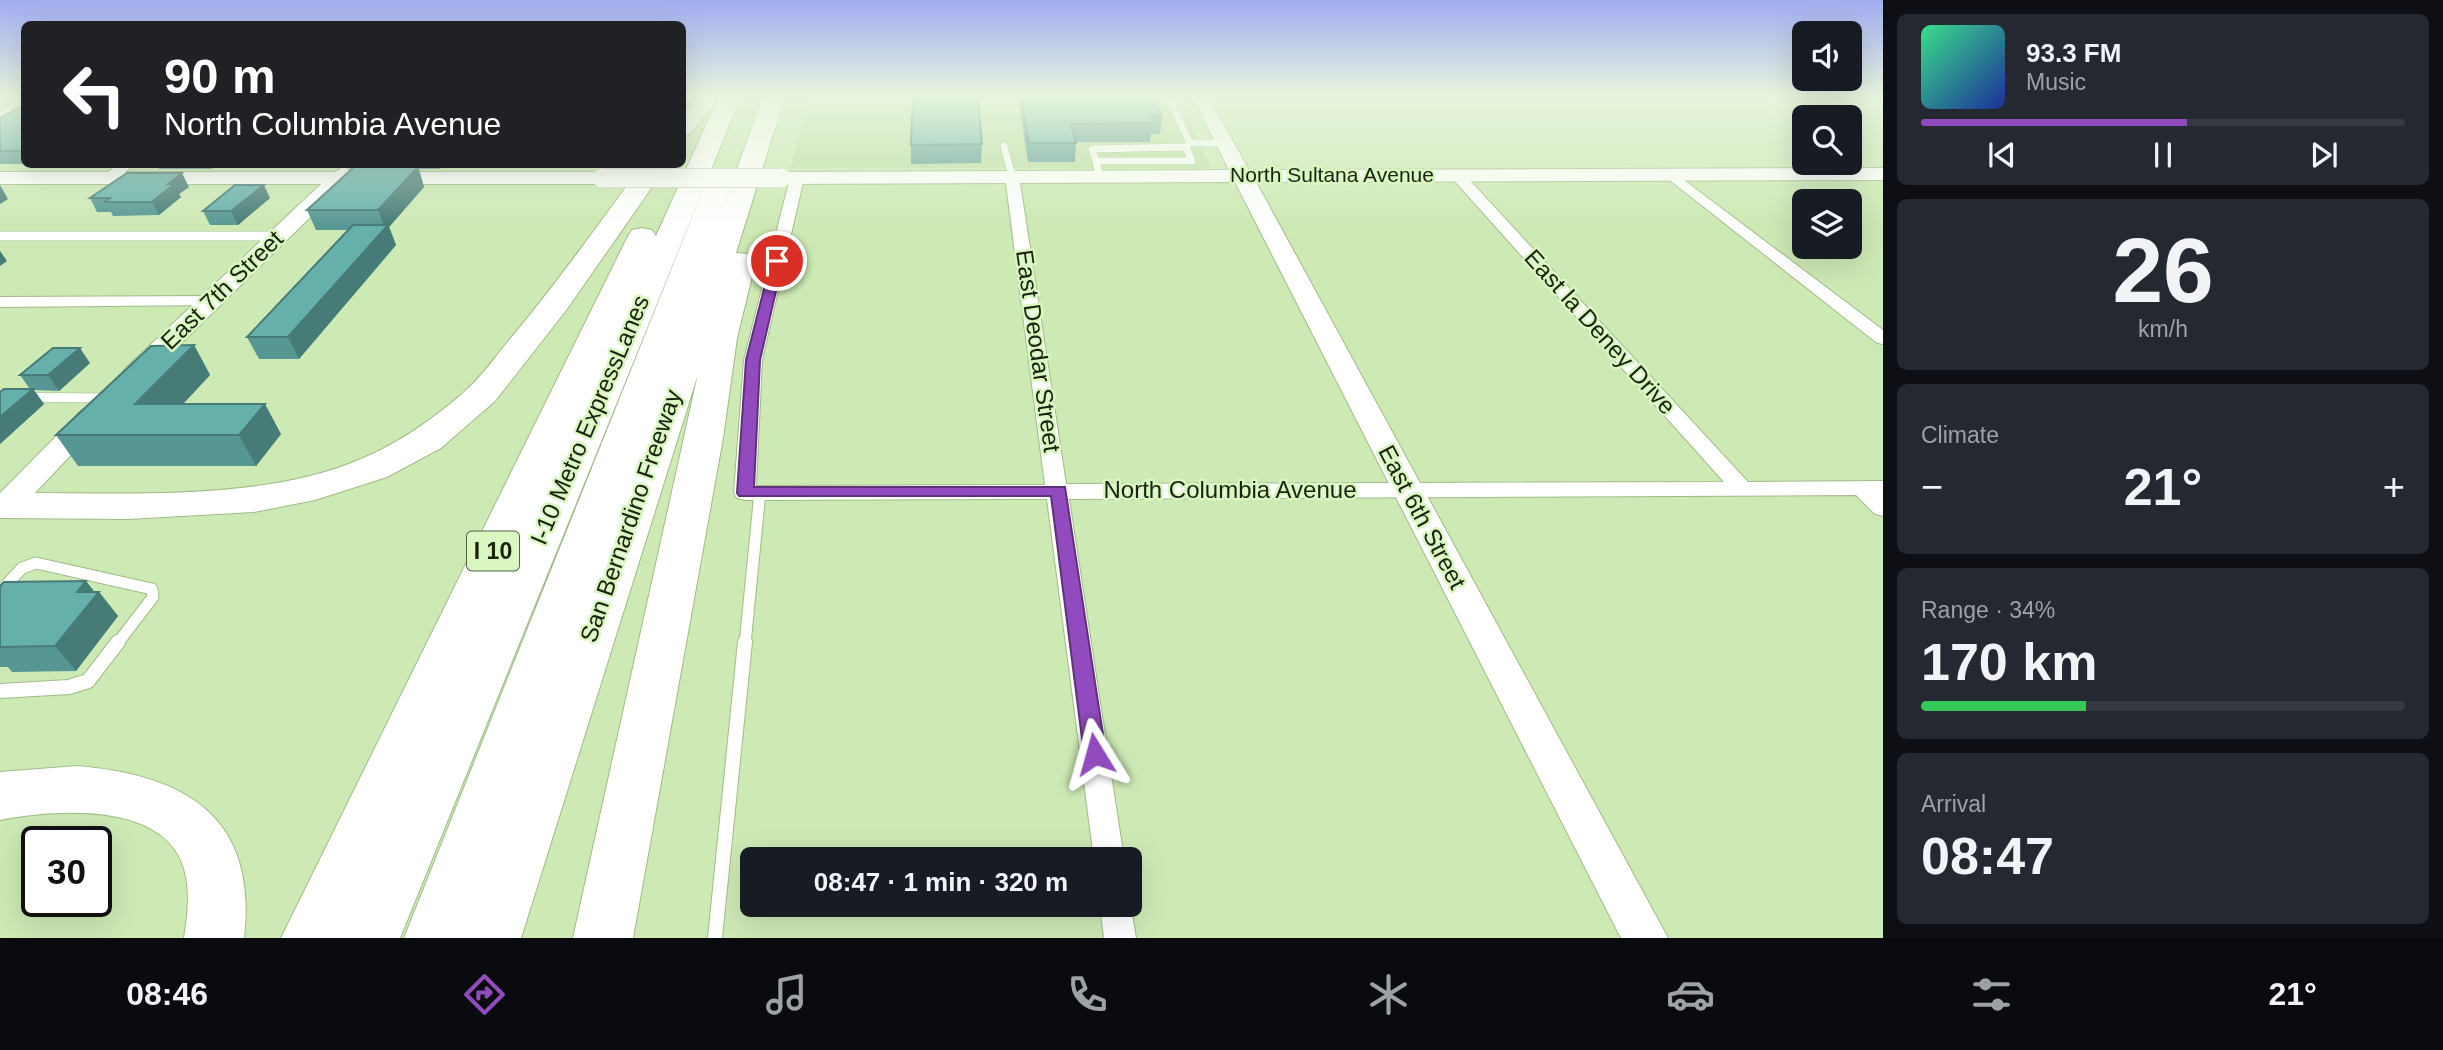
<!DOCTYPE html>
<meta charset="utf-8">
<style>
:root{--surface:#171b24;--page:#242831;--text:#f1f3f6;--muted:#9ea1a6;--line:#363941;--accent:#924bbe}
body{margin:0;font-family:Arial,sans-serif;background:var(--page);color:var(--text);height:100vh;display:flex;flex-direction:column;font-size:26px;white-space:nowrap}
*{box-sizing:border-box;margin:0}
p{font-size:23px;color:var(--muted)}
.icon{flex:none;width:38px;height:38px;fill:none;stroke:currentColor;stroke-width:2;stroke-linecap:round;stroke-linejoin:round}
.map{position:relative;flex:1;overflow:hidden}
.panel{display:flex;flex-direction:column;gap:14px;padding:14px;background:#0d0f14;width:560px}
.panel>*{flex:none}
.guide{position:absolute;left:21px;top:21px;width:665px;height:147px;border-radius:10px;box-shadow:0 7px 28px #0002;background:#202124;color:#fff;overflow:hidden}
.buttons{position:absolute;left:1792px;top:21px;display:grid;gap:14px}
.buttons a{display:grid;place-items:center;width:70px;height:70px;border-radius:10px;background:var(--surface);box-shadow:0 7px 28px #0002;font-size:35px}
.speed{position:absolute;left:21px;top:826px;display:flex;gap:14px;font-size:35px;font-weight:700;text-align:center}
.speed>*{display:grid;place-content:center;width:91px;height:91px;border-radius:50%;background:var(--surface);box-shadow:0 7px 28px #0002;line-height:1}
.speed .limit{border:4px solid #111;border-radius:10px;background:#fff;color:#111}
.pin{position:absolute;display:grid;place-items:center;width:60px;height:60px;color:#fff;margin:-30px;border:4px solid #fff;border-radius:50%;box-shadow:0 2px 7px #0007}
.me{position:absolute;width:77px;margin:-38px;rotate:352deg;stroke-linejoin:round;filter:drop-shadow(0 0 5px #0008)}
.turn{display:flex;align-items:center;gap:24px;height:147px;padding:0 28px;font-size:32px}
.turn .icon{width:91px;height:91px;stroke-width:2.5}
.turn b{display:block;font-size:49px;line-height:60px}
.big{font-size:52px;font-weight:800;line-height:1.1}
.panel .widget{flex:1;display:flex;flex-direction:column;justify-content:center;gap:10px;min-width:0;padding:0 24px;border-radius:10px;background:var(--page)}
.panel .dial{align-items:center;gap:0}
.dial b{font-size:91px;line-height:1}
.song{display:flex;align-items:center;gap:21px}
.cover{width:84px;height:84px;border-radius:10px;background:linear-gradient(135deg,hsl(150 70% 55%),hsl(230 70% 35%))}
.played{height:7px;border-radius:4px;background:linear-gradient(90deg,var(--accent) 55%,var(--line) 55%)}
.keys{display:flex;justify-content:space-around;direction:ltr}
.heat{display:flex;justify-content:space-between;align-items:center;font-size:38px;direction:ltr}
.charge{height:10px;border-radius:5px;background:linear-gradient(90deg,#34c759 34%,var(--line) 0)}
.trip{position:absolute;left:740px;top:847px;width:402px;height:70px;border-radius:10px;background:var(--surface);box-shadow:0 7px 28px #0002;font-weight:800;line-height:70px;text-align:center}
.menu{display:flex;height:112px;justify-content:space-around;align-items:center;background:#090b0e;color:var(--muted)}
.menu .icon{width:49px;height:49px}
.menu .selected{color:var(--accent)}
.menu b{font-size:32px;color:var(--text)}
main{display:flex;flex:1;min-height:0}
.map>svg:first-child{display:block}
.built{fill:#bedda2}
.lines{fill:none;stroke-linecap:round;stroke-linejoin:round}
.lane-far3-casing{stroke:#a1bb88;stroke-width:8}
.lane-far2-casing{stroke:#a1bb88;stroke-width:10}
.lane-far1-casing{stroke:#a1bb88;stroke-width:13}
.lane-casing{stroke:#a1bb88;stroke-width:16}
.street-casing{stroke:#a1bb88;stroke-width:2}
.secondary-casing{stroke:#a1bb88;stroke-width:2}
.highway-casing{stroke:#a1bb88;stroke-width:2}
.lane-far3{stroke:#fff;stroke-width:7}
.lane-far2{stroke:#fff;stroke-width:9}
.lane-far1{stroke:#fff;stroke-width:11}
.lane{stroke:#fff;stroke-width:14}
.street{fill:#fff;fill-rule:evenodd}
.secondary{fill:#fff;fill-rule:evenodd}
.highway{fill:#fff;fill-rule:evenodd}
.secondary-bridge-casing{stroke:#a1bb88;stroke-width:20;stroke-linecap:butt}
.secondary-bridge{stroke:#fff;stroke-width:19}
.wall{fill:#579793}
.shaded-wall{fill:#477b78}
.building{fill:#65b0ab;stroke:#477b78;stroke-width:2}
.route{fill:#924bbe;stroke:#5f317c;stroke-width:2}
.labels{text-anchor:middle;stroke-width:5;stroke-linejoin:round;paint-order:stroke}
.far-street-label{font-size:21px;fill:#19230f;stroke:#daf6c1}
.shield{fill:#daf6c1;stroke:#536244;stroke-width:2}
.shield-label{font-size:23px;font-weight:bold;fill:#19230f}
.street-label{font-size:24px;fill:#19230f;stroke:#daf6c1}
</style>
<main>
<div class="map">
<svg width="1883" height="938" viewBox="0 0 1883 938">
<rect width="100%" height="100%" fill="#cde9b4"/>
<path class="built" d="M 810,96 L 1178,96 L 1211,168 L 791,168 Z"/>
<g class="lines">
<defs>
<path id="lane-far3" d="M 1168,96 L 1190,143
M 1004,146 L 1012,176
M 1096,161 L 1092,149 L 1186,147
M 1099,175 L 1096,161 L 1192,161 L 1186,147 L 1190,143 L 1225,143"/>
<path id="lane-far2" d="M 0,236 L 276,236
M 0,397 L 109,398"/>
<path id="lane-far1" d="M 0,592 L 22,568 L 36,563 L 152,589 L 153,597 L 117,644
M 745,644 L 760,492"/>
<path id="lane" d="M 0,691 L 69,687 L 88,681 L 118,642
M 715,938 L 745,642"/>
<path id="street" d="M 20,99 L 24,99 L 24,107 L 0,120 L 0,111 Z
M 119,164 L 135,164 L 114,181 L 104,181 L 104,175 Z
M 1457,171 L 1462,172 L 1748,482 L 1883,481 L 1883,516 L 1875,514 L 1856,495 L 1069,499 L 1124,859 L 1094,859 L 1047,499 L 745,500 L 737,498 L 734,493 L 744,360 L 790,178 L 797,174 L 804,178 L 762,360 L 756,486 L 1045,485 L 1005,176 L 1012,172 L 1019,176 L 1066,484 L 1724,482 L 1452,178 L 1452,172 Z
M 1672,171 L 1883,330 L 1883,344 L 1877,343 L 1667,178 L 1667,172 Z
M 211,296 L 217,297 L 219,301 L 217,305 L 0,307 L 0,297 Z
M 1130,902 L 1136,938 L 1104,938 L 1100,905 L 1130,905 Z"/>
<path id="secondary" d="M 1192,96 L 1208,96 L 1249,170 L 1883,168 L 1883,180 L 1256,182 L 1668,938 L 1621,938 L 1235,182 L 781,184 L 774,182 L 771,178 L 774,174 L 781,172 L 1229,170 Z
M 344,167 L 353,172 L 602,172 L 609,174 L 612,178 L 609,182 L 602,184 L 344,184 L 144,380 L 135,382 L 126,380 L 122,374 L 126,368 L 321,184 L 0,184 L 0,172 L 334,172 Z
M 92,408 L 102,410 L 106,416 L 102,422 L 16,513 L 0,515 L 0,493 L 82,410 Z"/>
<path id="highway" d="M 698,96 L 714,96 L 717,100 L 690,134 L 682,136 L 682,114 Z
M 719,96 L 741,96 L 400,938 L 281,938 L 628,236 L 632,230 L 642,228 L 652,230 L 656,236 Z
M 763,96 L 785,96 L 736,253 L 751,254 L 756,260 L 737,338 L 723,438 L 633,938 L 573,938 L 698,374 L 521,938 L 404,938 L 707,180 L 711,175 L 720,172 L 729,175 L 733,180 L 717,224 Z
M 643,164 L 668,164 L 567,309 L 495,401 L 441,448 L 387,477 L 315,500 L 254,512 L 128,519 L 0,518 L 0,494 L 5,493 C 115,492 260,503 361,459 C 399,443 432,420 463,393 C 483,376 498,353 515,333 C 560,279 601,221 643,164 Z
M 77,766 C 186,775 258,817 244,938 L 184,938 C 188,914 191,886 182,863 C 158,801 52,810 0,820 L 0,772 Z"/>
</defs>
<use href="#lane-far3" class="lane-far3-casing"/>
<use href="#lane-far2" class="lane-far2-casing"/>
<use href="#lane-far1" class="lane-far1-casing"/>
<use href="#lane" class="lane-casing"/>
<use href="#street" class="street-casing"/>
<use href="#secondary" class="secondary-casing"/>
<use href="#highway" class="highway-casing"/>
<use href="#lane-far3" class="lane-far3"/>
<use href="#lane-far2" class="lane-far2"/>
<use href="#lane-far1" class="lane-far1"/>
<use href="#lane" class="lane"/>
<use href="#street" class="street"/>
<use href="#secondary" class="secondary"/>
<use href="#highway" class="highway"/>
<defs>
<path id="secondary-bridge" d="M 602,178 L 781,178"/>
</defs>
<use href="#secondary-bridge" class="secondary-bridge-casing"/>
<use href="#secondary-bridge" class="secondary-bridge"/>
</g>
<path class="wall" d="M 1018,96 L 1154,96 L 1162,116 L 1160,134 L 1151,134 L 1150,142 L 1076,142 L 1075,162 L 1028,162 Z
M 24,108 L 24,164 L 0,164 L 0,118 Z
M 982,144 L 981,163 L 911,164 L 911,145 Z
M 156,164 L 218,164 L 211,169 L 159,169 Z
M 376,164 L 444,164 L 440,169 L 419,169 L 424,187 L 389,227 L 396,245 L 299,359 L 259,359 L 247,337 L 348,230 L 316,230 L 307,210 L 377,167 Z
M 189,187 L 179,194 L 181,197 L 159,215 L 113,216 L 111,212 L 97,212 L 90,198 Z
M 270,198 L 238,225 L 210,225 L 203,211 Z
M 194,345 L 210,375 L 183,404 L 281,434 L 256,466 L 78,466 L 56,435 Z
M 90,363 L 59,391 L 34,390 L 44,404 L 0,444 L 0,392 L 30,389 L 20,375 Z
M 86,581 L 94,592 L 99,592 L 118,616 L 76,671 L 12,672 L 8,667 L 0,667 L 0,586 Z"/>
<path class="shaded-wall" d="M 209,164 L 218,164 L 211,169 Z
M 418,167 L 424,187 L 389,227 L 396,245 L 299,359 L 288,337 L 385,228 L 378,210 Z
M 182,173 L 189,187 L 179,194 L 181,197 L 159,215 L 152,202 L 168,184 Z
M 0,185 L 8,199 L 0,204 Z
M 264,185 L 270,198 L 238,225 L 231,211 Z
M 0,251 L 7,261 L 0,266 Z
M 194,345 L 210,375 L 154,435 L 135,404 Z
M 80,348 L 90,363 L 59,391 L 48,375 Z
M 33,389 L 44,404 L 0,444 L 0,417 Z
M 265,404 L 281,434 L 256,466 L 239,435 Z
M 86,581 L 97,595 L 99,592 L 118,616 L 76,671 L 55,646 L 77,592 Z"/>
<path class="building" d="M 913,96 L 978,96 L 982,144 L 911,145 Z
M 1021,96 L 1154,96 L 1162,116 L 1150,116 L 1153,123 L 1071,124 L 1076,143 L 1029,143 Z
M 19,107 L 24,108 L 24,151 L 0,151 L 0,118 Z
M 354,167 L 418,167 L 378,210 L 307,210 Z
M 127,173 L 182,173 L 168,184 L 174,184 L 152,202 L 105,202 L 110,198 L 90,198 Z
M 235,185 L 264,185 L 231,211 L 203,211 Z
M 353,225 L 388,225 L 288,337 L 247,337 Z
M 194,345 L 135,404 L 265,404 L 239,435 L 56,435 L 151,346 Z
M 53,348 L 80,348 L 48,375 L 20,375 Z
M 4,389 L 33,389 L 0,417 L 0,392 Z
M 86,581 L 77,592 L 99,592 L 55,646 L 0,647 L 0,586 L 4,582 Z"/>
<linearGradient id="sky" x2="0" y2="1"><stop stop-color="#a1acf1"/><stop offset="0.42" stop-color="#e8f5dd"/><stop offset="1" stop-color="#e8f5dd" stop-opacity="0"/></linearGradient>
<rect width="1883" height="227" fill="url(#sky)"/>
<path class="route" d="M 777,257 L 783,261 L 760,360 L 754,487 L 1065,487 L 1106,754 L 1102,760 L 1095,763 L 1087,760 L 1084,754 L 1051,496 L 739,496 L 737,493 L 746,360 L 771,261 Z"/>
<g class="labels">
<g class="far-street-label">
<text x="1332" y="182">North Sultana Avenue</text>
</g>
<rect class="shield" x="467" y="531.5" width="52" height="39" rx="5"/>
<g class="shield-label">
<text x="493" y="559">I 10</text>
</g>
<g class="street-label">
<text transform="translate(222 290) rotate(-44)" y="8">East 7th Street</text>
<text transform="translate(1600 332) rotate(48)" y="8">East la Deney Drive</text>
<text transform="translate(1038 351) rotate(82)" y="8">East Deodar Street</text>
<text transform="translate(590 420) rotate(-67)" y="8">I-10 Metro ExpressLanes</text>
<text x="1230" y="498">North Columbia Avenue</text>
<text transform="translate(631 516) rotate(-71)" y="8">San Bernardino Freeway</text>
<text transform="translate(1422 517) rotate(62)" y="8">East 6th Street</text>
</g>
</g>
</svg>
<div class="buttons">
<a><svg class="icon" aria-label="sound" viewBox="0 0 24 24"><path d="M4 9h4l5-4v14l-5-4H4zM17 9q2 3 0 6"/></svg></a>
<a><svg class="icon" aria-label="search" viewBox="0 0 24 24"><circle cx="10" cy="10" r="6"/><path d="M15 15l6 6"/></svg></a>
<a><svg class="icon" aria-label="layers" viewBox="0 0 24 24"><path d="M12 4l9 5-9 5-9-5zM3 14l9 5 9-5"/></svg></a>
</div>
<div class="speed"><div class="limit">30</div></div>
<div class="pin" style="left:777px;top:261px;background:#d93025"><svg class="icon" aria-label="arrive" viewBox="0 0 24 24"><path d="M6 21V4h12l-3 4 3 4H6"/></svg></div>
<svg class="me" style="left:1095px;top:754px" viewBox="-20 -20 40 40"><path d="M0-17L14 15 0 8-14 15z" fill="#924bbe" stroke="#fff" stroke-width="4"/></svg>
<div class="trip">08:47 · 1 min · 320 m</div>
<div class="guide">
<div class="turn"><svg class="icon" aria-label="left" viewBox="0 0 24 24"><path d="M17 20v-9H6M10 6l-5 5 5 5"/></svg><div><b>90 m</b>North Columbia Avenue</div></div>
</div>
</div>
<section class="panel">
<div class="widget">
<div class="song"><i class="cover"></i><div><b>93.3 FM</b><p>Music</p></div></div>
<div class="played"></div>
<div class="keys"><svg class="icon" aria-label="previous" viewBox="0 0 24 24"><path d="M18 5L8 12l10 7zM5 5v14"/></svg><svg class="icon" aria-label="pause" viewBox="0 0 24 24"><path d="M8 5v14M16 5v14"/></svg><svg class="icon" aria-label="next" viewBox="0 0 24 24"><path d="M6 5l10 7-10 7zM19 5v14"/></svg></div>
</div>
<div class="widget dial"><b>26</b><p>km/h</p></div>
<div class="widget"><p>Climate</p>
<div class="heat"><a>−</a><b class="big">21°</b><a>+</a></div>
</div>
<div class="widget"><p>Range · 34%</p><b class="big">170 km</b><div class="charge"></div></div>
<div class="widget"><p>Arrival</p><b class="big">08:47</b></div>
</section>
</main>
<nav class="menu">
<b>08:46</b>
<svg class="icon selected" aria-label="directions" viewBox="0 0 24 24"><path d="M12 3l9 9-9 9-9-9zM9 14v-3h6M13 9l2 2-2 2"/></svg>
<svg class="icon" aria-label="music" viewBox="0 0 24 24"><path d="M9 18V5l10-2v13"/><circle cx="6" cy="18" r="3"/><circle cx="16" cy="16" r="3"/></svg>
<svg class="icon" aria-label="phone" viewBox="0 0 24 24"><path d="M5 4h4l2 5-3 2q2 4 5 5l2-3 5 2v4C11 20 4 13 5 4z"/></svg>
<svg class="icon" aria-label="climate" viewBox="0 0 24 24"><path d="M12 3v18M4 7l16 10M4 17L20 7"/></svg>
<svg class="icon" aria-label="car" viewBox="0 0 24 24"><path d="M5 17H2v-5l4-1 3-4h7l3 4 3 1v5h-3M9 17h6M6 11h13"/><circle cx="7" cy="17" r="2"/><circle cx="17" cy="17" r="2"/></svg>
<svg class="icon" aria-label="filters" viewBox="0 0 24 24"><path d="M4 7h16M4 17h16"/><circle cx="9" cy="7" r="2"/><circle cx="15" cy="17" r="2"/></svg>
<b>21°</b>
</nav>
